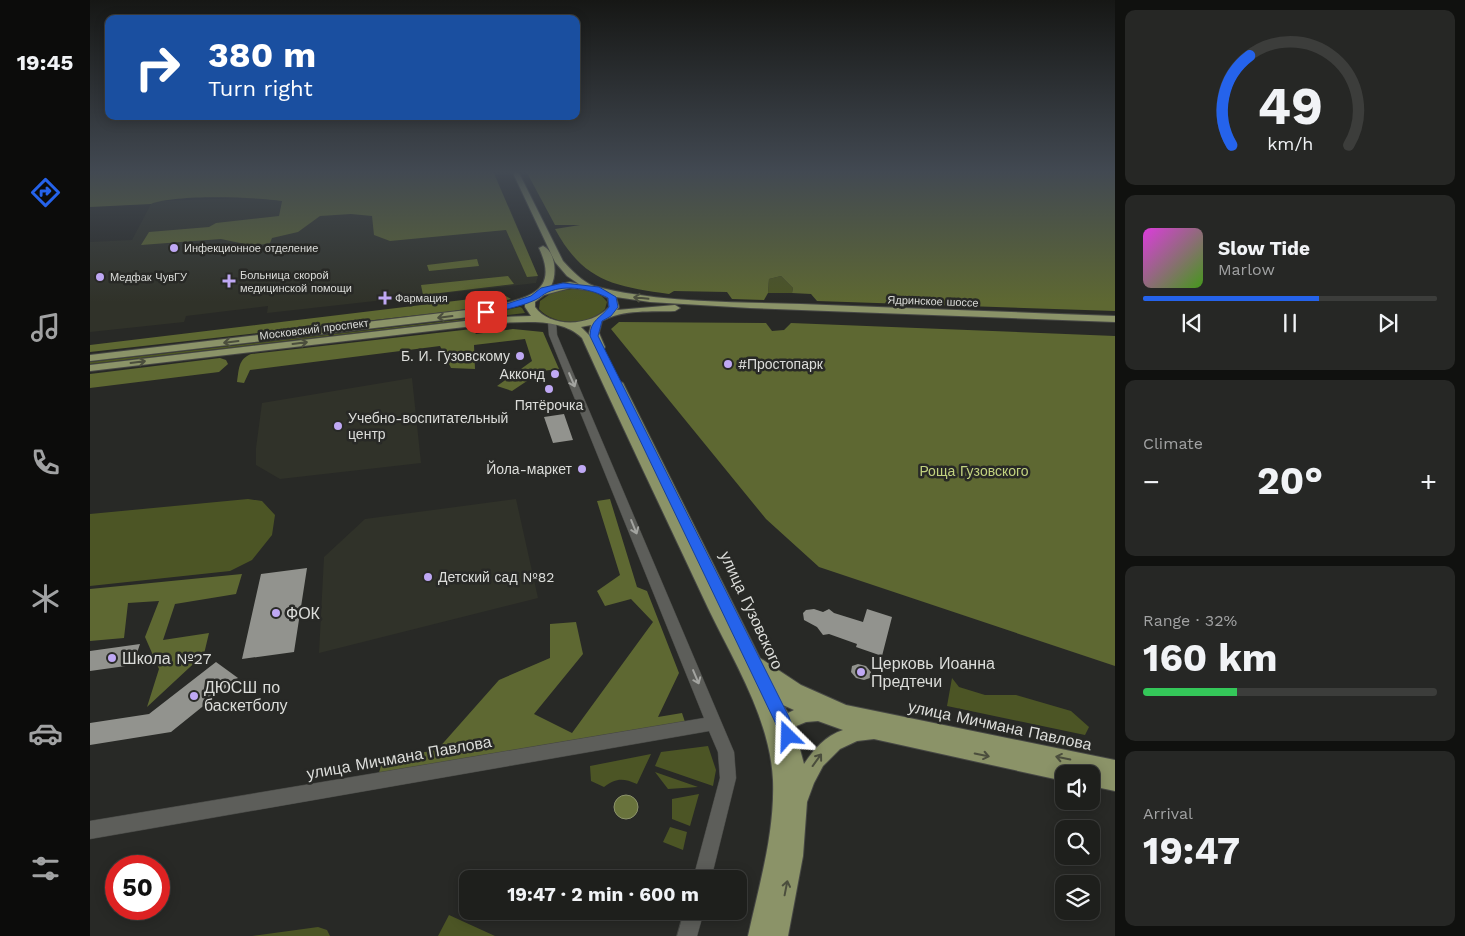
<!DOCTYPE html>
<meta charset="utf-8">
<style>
:root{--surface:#1e1f1c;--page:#262725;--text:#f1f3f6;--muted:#a1a2a3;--line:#3c3d3b;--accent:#2563eb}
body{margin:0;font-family:"Work Sans",sans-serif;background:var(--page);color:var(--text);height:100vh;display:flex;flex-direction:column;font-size:19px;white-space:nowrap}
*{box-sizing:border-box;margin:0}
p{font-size:16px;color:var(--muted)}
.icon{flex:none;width:28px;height:28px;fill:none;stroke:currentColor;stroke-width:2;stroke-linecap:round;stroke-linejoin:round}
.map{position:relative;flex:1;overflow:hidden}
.sheet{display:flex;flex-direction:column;gap:10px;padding:10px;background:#10110f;width:350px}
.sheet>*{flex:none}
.banner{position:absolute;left:15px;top:15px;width:475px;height:105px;border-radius:10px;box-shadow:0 2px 12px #0003,0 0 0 1px var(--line);background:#1a4fa0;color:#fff;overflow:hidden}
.fabs{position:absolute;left:965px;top:765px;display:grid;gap:10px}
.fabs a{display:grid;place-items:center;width:45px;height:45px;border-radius:10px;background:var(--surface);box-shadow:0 2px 12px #0003,0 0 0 1px var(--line);font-size:25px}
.speed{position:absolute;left:15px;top:855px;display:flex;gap:10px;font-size:25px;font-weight:700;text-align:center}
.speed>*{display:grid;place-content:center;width:65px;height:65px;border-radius:50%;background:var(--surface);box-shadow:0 2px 12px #0003,0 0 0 1px var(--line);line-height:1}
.speed .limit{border:8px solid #d22;background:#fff;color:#111}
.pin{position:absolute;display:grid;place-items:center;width:42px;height:42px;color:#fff;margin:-21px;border-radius:10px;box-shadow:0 2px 8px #0006}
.me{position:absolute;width:55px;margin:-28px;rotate:338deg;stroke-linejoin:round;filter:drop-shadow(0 0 4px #0008)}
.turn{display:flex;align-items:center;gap:18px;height:105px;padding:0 20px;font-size:22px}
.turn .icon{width:65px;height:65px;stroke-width:2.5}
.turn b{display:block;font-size:35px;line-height:42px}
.big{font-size:38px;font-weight:700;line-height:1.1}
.sheet .widget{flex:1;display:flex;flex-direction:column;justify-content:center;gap:8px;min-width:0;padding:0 18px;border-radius:10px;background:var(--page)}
.sheet .dial{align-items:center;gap:0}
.dial svg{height:130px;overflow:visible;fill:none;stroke:var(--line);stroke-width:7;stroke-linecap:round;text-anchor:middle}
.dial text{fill:var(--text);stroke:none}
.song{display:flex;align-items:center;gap:15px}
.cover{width:60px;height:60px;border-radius:8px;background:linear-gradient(135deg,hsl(300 70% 55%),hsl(100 70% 35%))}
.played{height:5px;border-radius:2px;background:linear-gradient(90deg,var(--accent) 60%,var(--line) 60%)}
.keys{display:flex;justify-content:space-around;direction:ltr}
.heat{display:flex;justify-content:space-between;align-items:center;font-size:28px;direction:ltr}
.charge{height:8px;border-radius:4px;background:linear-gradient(90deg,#34c759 32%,var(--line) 0)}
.trip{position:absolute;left:369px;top:870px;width:288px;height:50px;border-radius:10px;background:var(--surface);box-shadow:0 2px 12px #0003,0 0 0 1px var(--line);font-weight:700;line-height:50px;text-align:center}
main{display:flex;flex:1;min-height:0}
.tab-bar{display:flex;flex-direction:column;width:90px;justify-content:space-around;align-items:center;background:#0c0c0b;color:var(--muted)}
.tab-bar .icon{width:35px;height:35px}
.tab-bar .current{color:var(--accent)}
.tab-bar b{font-size:22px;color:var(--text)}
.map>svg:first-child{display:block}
.built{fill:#303229}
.green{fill:#4c5525}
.forest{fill:#5e6832}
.water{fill:#69733c;stroke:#8c936b}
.building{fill:#92938e}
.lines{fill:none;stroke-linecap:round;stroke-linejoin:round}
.minor-casing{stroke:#464744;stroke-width:1}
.major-casing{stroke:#464744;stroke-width:2}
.minor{fill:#5d5e5a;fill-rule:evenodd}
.major{fill:#8b9368;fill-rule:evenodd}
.oneway{stroke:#4b4e3d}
.oneway2{stroke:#a3a4a0}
.route{fill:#2563eb;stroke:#184099}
.poi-dot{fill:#bfa8f4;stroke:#282926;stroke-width:2}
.labels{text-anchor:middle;stroke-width:5;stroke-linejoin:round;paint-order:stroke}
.far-poi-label{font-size:11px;fill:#dcddda;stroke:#282926;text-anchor:start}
.far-street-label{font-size:11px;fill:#dcddda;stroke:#282926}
.poi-label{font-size:14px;fill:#dcddda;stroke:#282926;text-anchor:end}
.park-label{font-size:14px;fill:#c2d27f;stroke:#282926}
.near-street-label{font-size:16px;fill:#dcddda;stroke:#282926}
.near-poi-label{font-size:16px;fill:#dcddda;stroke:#282926;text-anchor:start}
</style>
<main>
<nav class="tab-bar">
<b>19:45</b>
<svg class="icon current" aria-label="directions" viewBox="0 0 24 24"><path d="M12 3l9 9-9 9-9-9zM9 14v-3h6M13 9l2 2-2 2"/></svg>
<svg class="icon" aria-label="music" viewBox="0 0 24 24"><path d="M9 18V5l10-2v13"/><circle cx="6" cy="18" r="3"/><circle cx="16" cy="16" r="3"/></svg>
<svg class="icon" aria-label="phone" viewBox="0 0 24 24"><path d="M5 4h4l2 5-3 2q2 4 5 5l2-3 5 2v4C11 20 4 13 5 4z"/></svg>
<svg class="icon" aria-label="climate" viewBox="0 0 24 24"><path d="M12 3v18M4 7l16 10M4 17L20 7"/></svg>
<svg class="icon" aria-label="car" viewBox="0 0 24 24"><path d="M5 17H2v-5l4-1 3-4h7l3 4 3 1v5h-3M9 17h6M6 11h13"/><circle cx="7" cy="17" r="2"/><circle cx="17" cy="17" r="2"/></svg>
<svg class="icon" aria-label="filters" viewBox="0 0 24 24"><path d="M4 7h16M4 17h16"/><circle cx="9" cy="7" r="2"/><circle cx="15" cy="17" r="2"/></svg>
</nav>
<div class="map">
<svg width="1025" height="936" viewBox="0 0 1025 936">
<rect width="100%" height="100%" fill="#282926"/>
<path class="built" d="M 157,198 L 192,200 L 189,215 L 419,206 L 448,276 L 446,283 L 420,286 L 177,313 L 178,306 L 96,316 L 94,322 L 0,332 L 0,242 L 42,240 L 61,204 L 68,201 Z
M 322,378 L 331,463 L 190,479 L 166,465 L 166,448 L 172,403 Z
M 426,499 L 448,598 L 229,653 L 234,557 L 275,519 Z"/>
<path class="green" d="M 691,276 L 703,288 L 702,293 L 678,293 L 679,279 Z
M 482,289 C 494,289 509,290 517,302 L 515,309 C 499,326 464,326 449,309 L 450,301 L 463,292 Z
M 430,307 L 432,308 L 435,313 L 0,364 L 0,362 L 375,319 Z
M 158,499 L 172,501 L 185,515 L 182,535 L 162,560 L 140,571 L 0,586 L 0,514 Z
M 862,678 L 869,687 L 895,695 L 926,695 L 981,711 L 999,727 L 995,735 L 857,706 Z
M 618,746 L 626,770 L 623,786 L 565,766 L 571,752 Z
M 561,754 L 547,784 C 533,778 526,778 514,787 L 501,781 L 500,766 Z
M 565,772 L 608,787 L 578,789 Z
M 609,794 L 600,826 L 582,819 L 582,799 Z
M 580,827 L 597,832 L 593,850 L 573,842 Z
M 359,915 L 405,936 L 348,936 Z
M 228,927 L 237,930 L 240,936 L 162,936 Z"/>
<path class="forest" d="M 0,171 L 403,171 L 448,276 L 437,277 L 416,230 L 300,241 L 284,235 L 282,216 L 261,214 L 230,216 L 208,232 L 182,238 L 180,243 L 164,246 L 131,239 L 51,245 L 59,232 L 119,227 L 126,223 L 189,216 L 192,201 C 165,197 85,194 61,204 L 0,207 Z
M 436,171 L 1025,171 L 1025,311 L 727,301 L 721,294 L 702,293 L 703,288 L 691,276 L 679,279 L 678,293 L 674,300 L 642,299 L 637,292 L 584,291 L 579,294 C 524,286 494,282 465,229 L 490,225 L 465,225 Z
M 387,259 L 389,266 L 339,271 L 337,265 Z
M 418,276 L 424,284 L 333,295 L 331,285 Z
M 414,295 L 421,299 L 399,305 L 364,311 L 0,352 L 0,345 Z
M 529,322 L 676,323 L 682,331 L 694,330 L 701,323 L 1025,336 L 1025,666 L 729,567 L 676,519 L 521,329 Z
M 382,329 L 386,334 L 423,329 L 453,332 L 469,369 L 452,371 L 422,391 L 407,386 L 442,361 L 435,339 L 384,345 L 385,369 L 361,368 L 350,346 L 160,370 L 154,383 L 147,382 C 149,370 148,359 161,354 Z
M 130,358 L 136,360 L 138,364 L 129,372 L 0,388 L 0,374 Z
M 520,499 L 547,587 L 557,591 L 589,673 L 568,717 L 592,713 L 596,725 L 288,776 L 293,759 L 347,750 L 409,680 L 460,658 L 460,624 L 486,622 L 493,654 L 444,714 L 482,733 L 563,622 L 541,599 L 515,606 L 507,591 L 530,575 L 507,501 Z
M 152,574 L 146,594 L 85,604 L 73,640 L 119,633 L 114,654 L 57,707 L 69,669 L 55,637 L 69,601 L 38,603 L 34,638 L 0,641 L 0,589 Z"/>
<path class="water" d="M524 807a12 12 0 1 1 24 0a12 12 0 1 1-24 0Z"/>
<path class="building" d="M 474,414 L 483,440 L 463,443 L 454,417 Z
M 217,568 L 204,652 L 152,659 L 171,574 Z
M 724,609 L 733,612 L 739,609 L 744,613 L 773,622 L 777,609 L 802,617 L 792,656 L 766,647 L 767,644 L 739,634 L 733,635 L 727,627 L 714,620 L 713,613 L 716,610 Z
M 50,644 L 43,665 L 0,671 L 0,651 Z
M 126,662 L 148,678 L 81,732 L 0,745 L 0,723 L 59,714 Z
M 768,664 L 776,666 L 781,672 L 780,678 L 774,680 L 766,678 L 761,672 L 762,666 Z"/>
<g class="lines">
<defs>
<path id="minor" d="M 462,319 L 466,322 L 467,335 L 644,752 L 646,778 L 621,879 L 603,879 L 630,778 L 628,752 L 619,731 L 0,839 L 0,821 L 614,718 L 459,335 L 458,322 Z
M 594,911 L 614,911 L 607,936 L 587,936 Z"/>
<path id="major" d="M 422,171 L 428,171 L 473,261 C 481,270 494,283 504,286 C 568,303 644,302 711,304 C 816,308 920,312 1025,316 L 1025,322 L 660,308 L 560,302 L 526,297 L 529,307 L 527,310 L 585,305 L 590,308 L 585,311 C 562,312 533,309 512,321 L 509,333 L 515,347 L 514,349 L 507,349 L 523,383 L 528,380 L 533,383 L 670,658 L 711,685 L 756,705 L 1025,760 L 1025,791 L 1001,786 L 1001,774 L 993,774 L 994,771 L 991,770 L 992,774 L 974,774 L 974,781 L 784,739 L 767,741 L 750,749 L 733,766 L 724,783 L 717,802 L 713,856 L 698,936 L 658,936 C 669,885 685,833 683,780 C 680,719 644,662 618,608 C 576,518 533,429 492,338 C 472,318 435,322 409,323 L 0,371 L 0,365 L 409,317 L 441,316 L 435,307 L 435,303 L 403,313 L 379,317 L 0,361 L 0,355 L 402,307 C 437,297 470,293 449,248 L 453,246 C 466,252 467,275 461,286 L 480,282 L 489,284 L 477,276 L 465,262 ZM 480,288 L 504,291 L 518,298 L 519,307 C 502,326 461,329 445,307 L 445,302 L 454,295 ZM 501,325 L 499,333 L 500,336 L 491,327 ZM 693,705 L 704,710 L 698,713 ZM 728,721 L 753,730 C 735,736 724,749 714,764 L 704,727 L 716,722 Z"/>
</defs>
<use href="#minor" class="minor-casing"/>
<use href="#major" class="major-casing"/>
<use href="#minor" class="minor"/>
<use href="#major" class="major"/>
</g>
<defs><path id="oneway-shaft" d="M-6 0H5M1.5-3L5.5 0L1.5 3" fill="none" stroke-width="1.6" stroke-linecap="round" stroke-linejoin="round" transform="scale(1.25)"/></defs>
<g class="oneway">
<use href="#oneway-shaft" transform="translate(551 298) rotate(-174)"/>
<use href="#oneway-shaft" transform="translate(355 317) rotate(173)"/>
<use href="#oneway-shaft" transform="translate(141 342) rotate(173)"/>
<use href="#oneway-shaft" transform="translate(210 343) rotate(-7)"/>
<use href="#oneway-shaft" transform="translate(48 362) rotate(-7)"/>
<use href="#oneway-shaft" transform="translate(892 755) rotate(12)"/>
<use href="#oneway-shaft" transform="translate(973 758) rotate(-168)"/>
<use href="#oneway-shaft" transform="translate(727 760) rotate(-54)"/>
<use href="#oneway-shaft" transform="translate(696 888) rotate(-79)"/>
</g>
<g class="oneway2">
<use href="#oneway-shaft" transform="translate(482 380) rotate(67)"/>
<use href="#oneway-shaft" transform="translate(544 527) rotate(68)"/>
<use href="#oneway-shaft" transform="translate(606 677) rotate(67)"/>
</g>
<linearGradient id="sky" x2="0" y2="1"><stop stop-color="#161715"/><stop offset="0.57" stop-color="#424952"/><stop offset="1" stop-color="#424952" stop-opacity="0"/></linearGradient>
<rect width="1025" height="302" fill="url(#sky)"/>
<path class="route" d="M 473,283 L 509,287 L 526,297 L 528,307 L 521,316 L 512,321 L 508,336 L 699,717 L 706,736 L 703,741 L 698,743 L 692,741 L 685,722 L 500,336 C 500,320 511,318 519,307 L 518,298 C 501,289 477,284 458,292 C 453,294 450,298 445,300 C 430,307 412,310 396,314 L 392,312 L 441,296 L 451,288 Z"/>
<g class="poi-dot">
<circle cx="84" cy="248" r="5"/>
<circle cx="10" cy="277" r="5"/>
<path d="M136.5 273.5h5v5h5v5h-5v5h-5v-5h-5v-5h5z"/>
<path d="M292.5 290.5h5v5h5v5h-5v5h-5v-5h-5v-5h5z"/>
<circle cx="430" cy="356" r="5"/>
<circle cx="638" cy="364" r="5"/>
<circle cx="465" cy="374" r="5"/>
<circle cx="459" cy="389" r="5"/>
<circle cx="248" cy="426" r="5"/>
<circle cx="492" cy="469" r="5"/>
<circle cx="338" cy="577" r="5"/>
<circle cx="186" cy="613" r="5"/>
<circle cx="22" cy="658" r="5"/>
<circle cx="771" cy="672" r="5"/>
<circle cx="104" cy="696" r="5"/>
</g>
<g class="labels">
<g class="far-poi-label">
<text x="94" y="252">Инфекционное отделение</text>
<text x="150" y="279">Больница скорой<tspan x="150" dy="13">медицинской помощи</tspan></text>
<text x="20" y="281">Медфак ЧувГУ</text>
<text x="305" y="302">Фармация</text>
</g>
<g class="far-street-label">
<text transform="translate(843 301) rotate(2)" y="4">Ядринское шоссе</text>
<text transform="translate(224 329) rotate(-7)" y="4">Московский проспект</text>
</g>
<g class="poi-label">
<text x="420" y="361">Б. И. Гузовскому</text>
<text x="648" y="369" text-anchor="start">#Простопарк</text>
<text x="455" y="379">Акконд</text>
<text x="459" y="410" text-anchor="middle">Пятёрочка</text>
<text x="258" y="423" text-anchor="start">Учебно-воспитательный<tspan x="258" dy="16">центр</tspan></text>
<text x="482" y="474">Йола-маркет</text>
<text x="348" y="582" text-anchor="start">Детский сад №82</text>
</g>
<g class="park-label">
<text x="884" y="476">Роща Гузовского</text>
</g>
<g class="near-street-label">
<text transform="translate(662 610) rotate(65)" y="6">улица Гузовского</text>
<text transform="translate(910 725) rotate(12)" y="6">улица Мичмана Павлова</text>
<text transform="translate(309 757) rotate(-10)" y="6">улица Мичмана Павлова</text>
</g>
<g class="near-poi-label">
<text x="196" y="619">ФОК</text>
<text x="32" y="664">Школа №27</text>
<text x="781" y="669">Церковь Иоанна<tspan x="781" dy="18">Предтечи</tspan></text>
<text x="114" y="693">ДЮСШ по<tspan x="114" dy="18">баскетболу</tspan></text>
</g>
</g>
</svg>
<div class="fabs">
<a><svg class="icon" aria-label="sound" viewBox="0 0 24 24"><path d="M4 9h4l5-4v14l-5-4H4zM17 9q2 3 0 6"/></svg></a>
<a><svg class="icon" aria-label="search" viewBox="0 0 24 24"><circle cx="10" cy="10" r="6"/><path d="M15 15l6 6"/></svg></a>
<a><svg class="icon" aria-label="layers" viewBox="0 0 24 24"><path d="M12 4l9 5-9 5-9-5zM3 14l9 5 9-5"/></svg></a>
</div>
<div class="speed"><div class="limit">50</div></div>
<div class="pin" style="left:396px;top:312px;background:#d93025"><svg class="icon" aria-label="arrive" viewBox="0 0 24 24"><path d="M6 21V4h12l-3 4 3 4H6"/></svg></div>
<svg class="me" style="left:698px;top:736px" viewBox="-20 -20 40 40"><path d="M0-17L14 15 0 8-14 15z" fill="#2563eb" stroke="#fff" stroke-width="4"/></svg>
<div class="trip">19:47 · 2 min · 600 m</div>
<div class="banner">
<div class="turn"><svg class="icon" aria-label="right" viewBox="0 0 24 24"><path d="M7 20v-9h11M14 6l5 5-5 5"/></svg><div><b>380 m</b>Turn right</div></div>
</div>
</div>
<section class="sheet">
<div class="widget dial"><svg viewBox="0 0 100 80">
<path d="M14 69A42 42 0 1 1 86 69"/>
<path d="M14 69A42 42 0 0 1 25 14" stroke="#2563eb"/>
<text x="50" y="56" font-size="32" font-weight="700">49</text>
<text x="50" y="72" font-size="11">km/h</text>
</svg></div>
<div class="widget">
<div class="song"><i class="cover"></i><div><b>Slow Tide</b><p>Marlow</p></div></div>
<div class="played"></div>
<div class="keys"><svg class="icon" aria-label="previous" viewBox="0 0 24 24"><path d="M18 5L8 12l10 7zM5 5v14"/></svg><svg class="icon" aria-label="pause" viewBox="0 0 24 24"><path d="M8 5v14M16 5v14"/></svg><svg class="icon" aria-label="next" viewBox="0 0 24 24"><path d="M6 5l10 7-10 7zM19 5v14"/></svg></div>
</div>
<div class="widget"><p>Climate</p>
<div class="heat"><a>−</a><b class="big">20°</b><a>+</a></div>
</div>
<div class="widget"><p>Range · 32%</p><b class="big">160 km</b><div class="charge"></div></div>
<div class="widget"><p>Arrival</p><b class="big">19:47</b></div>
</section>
</main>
